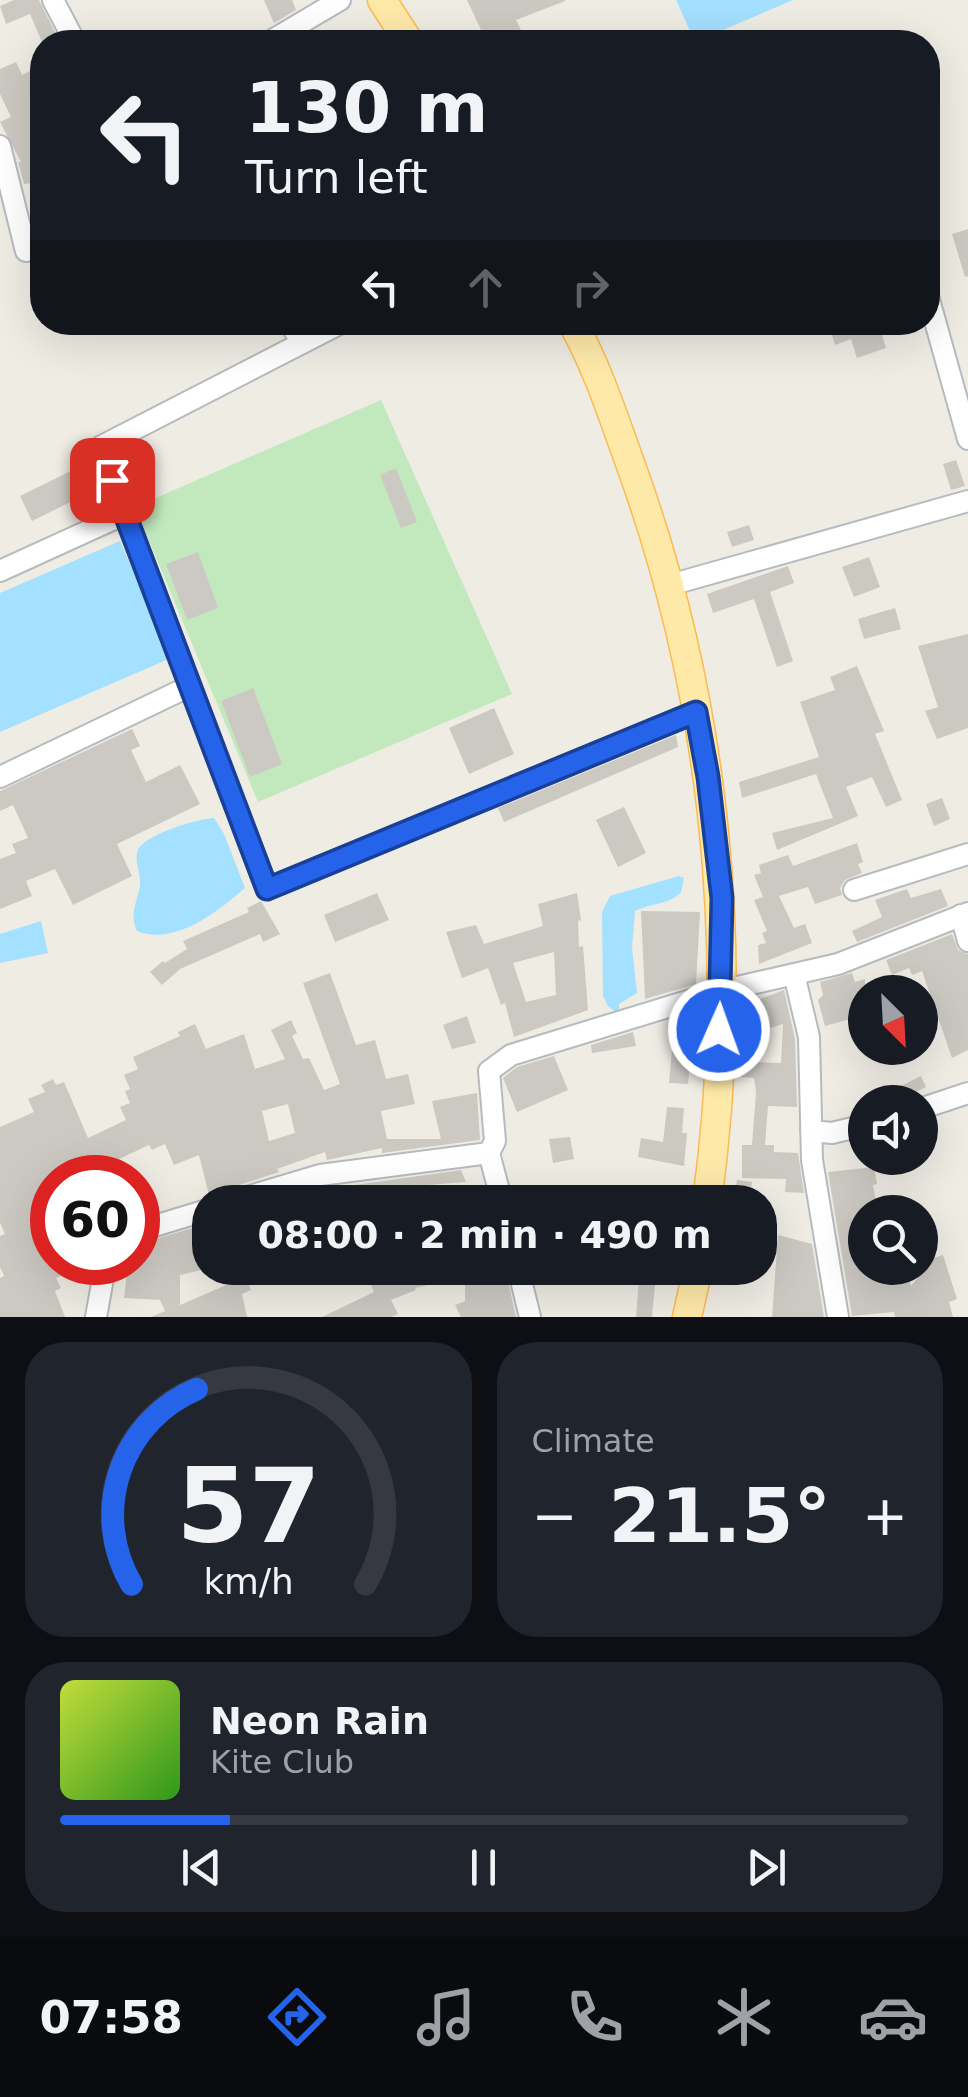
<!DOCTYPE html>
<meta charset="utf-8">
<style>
:root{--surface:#171b24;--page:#20242c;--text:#f1f3f6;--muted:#9ea1a6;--line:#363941;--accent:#2563eb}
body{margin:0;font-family:"DejaVu Sans",sans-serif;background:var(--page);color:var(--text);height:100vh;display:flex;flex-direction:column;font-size:38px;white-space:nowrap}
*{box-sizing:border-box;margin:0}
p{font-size:32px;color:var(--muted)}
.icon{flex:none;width:55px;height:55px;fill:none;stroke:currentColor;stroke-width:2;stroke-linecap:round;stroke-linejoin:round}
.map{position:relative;height:1317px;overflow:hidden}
.panel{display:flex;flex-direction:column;gap:25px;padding:25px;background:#0d0f14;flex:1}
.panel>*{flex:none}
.guide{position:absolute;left:30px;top:30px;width:910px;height:305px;border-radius:40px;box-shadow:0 10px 40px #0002;background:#171b24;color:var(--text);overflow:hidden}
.needle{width:65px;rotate:156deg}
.fabs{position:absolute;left:848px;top:975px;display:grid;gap:20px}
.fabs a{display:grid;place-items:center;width:90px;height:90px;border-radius:50%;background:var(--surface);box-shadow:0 10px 40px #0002;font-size:50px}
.speed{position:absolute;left:30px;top:1155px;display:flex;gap:20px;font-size:50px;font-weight:700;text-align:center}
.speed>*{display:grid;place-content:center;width:130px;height:130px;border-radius:50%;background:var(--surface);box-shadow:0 10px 40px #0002;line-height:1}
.speed .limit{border:15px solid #d22;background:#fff;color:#111}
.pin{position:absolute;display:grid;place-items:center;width:85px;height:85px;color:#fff;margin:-42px;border-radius:20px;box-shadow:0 5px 15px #0006}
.me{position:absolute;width:110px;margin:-55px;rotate:2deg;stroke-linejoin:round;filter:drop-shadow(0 0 8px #0008)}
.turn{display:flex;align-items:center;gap:35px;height:210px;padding:0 50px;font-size:45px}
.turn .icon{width:130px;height:130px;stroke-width:2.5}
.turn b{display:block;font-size:70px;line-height:85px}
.lanes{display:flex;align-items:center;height:95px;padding:0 50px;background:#0003;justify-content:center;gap:50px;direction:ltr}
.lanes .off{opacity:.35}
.big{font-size:75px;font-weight:800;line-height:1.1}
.panel .tile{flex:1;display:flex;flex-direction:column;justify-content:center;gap:15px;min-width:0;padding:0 35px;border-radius:40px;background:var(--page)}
.panel .dial{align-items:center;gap:0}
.dial svg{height:260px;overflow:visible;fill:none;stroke:var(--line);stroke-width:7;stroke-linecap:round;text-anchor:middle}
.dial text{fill:var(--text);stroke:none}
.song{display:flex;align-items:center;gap:30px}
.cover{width:120px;height:120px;border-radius:15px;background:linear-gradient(135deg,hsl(70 70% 55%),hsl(110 70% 35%))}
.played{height:10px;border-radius:5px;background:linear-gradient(90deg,var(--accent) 20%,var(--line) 20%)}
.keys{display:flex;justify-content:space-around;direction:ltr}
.heat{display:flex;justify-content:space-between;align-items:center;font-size:55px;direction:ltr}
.panel .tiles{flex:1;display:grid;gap:25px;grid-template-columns:1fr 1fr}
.tile:last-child{grid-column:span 2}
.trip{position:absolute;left:192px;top:1185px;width:585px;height:100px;border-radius:40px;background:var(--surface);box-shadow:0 10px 40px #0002;font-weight:800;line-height:100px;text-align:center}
.tab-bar{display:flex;height:160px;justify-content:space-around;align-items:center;background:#090b0e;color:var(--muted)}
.tab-bar .icon{width:70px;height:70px}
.tab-bar .current{color:var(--accent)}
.tab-bar b{font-size:45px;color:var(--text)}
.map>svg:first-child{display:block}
.green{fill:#c2e9be}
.water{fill:#a4e0ff}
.building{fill:#ccc9c3;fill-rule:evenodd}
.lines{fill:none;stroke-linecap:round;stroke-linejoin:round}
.minor-casing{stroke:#b6bbbf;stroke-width:24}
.major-casing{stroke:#fbbb51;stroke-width:31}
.minor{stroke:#fff;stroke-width:20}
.major{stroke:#ffe9a9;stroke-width:28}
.route-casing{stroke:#184099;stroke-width:25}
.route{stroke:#2563eb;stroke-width:18}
</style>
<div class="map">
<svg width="968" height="1317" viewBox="0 0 968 1317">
<rect width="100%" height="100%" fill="#efece4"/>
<path class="green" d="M 381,400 L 512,694 L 258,802 L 135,507 Z"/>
<path class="water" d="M 676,0 L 793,0 L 695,42 Z
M 120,541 L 171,658 L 0,732 L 0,593 Z
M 214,818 L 224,834 L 245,888 C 217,912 175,946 137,931 C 129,914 137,903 140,885 C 141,874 135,863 137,853 C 140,835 198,819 214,818 Z
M 679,876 L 684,878 L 681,893 C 667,905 651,903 635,911 L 632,947 L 637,993 L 619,1004 L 619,1014 L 608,1006 L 603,996 L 602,912 L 610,896 Z
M 41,921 L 48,953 L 0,963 L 0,934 Z"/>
<path class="building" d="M 14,0 L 39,0 L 60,42 L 42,42 L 30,14 L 6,24 L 0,6 Z
M 264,0 L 292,0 L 296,10 L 274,23 Z
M 467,0 L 565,0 L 565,1 L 516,20 L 527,42 L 492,42 L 486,30 L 482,32 Z
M 16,62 L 22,75 L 42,65 L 42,182 L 24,184 L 18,162 L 21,162 L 0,122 L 11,117 L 0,94 L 0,69 Z
M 968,229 L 968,276 L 965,277 L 952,234 Z
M 828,322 L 878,322 L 886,348 L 857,358 L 851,339 L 835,345 Z
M 956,460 L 965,486 L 951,490 L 943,464 Z
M 77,468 L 89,493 L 32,521 L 20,496 Z
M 396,468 L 417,522 L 401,528 L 380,475 Z
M 749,525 L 754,540 L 732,547 L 727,532 Z
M 198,552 L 218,608 L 187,620 L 166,564 Z
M 869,557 L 880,587 L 854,597 L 842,567 Z
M 788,566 L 794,583 L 770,592 L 793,661 L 777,667 L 754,599 L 713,613 L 707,594 Z
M 895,608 L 901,629 L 864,639 L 858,619 Z
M 968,634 L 968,728 L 937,739 L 925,711 L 938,707 L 918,646 Z
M 857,666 L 884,731 L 875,734 L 902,800 L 886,807 L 872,777 L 846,787 L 858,816 L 777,850 L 772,833 L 833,818 L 816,774 L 742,798 L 739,782 L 819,757 L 800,702 L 835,690 L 830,677 Z
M 253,688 L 282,764 L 250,777 L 221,701 Z
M 494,708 L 514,754 L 469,774 L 449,728 Z
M 132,729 L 140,746 L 131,750 L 146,782 L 180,765 L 200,804 L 117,844 L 132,876 L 73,905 L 55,869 L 26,881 L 32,896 L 0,909 L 0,859 L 16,853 L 12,844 L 28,838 L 13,805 L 0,811 L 0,791 Z
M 676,735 L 678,747 L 504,822 L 498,808 Z
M 942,798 L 950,819 L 934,826 L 926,804 Z
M 624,807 L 646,853 L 618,867 L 596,820 Z
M 857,843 L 863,862 L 858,864 L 862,873 L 845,880 L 840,888 L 842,895 L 815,904 L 808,887 L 779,896 L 794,928 L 805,924 L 812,943 L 759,964 L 758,945 L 766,943 L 762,933 L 767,931 L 754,900 L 763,897 L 754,875 L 761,873 L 759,865 L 788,855 L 793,866 Z
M 907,889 L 911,898 L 941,889 L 948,906 L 857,942 L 852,931 L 882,917 L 875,900 Z
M 377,893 L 389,920 L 335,942 L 324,915 Z
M 577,893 L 581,920 L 578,921 L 579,947 L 583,946 L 588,1010 L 514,1037 L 505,1003 L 501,1005 L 488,968 L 462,978 L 446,932 L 476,925 L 484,944 L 543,926 L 538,904 ZM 554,952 L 556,995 L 526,1002 L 513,963 Z
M 261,901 L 280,934 L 263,942 L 260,934 L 180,969 L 162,985 L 150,972 L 163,961 L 165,963 L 187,949 L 183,941 L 249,912 L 247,908 Z
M 641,911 L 700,912 L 696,984 L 645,999 Z
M 952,934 L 958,950 L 968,954 L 968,1050 L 952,1058 L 922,971 L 912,975 L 909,968 L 892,975 L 886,960 Z
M 330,973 L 356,1045 L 375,1040 L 386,1079 L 408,1074 L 415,1104 L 381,1111 L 387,1139 L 441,1139 L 432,1101 L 477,1093 L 480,1140 L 382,1153 L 382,1148 L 327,1160 L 325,1152 L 277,1169 L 279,1172 L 209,1195 L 199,1155 L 174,1165 L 165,1144 L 152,1150 L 149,1145 L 119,1159 L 125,1178 L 52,1178 L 52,1262 L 92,1263 L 56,1278 L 61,1288 L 55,1291 L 65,1317 L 0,1317 L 0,1278 L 4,1276 L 0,1267 L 0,1236 L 5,1234 L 0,1223 L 0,1127 L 34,1112 L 28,1099 L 45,1092 L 41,1085 L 53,1079 L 56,1085 L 64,1082 L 88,1138 L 126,1120 L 120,1107 L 130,1103 L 125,1091 L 130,1089 L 124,1075 L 138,1069 L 133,1057 L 180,1036 L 178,1032 L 195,1024 L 206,1049 L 244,1034 L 255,1069 L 285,1059 L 271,1030 L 291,1020 L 297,1033 L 292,1036 L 303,1059 L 309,1058 L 324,1090 L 340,1084 L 303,983 ZM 288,1104 L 295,1133 L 269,1141 L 262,1111 Z
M 852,973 L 855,982 L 865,979 L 865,1015 L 825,1026 L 818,1000 L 823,995 L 820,982 Z
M 784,990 L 795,1039 L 797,1107 L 768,1106 L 765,1145 L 774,1145 L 774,1152 L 798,1153 L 804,1193 L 785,1192 L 786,1179 L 742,1178 L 742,1145 L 752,1145 L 756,1092 L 754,1078 L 741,1077 L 741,1062 L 781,1063 L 783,1024 L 770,1028 L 760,999 Z
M 467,1016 L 476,1043 L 452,1049 L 443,1025 Z
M 633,1032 L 636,1046 L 592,1053 L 591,1045 Z
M 672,1049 L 691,1051 L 688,1084 L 669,1083 Z
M 554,1056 L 568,1090 L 517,1112 L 503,1078 L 517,1067 Z
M 921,1076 L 926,1087 L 916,1092 L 917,1095 L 908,1102 L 899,1102 L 893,1090 Z
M 667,1107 L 684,1108 L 682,1133 L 687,1133 L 684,1166 L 638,1157 L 641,1138 L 663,1142 Z
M 570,1137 L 574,1159 L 553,1163 L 549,1139 Z
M 874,1167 L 877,1184 L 873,1185 L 878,1212 L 865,1212 L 865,1268 L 907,1268 L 911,1286 L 934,1258 L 943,1255 L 957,1299 L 949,1302 L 953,1317 L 895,1317 L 894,1312 L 852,1316 L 828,1172 Z
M 461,1170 L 466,1182 L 415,1186 L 420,1199 L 411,1202 L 362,1202 L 355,1185 Z
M 737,1180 L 752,1182 L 749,1202 L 734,1201 Z
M 210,1223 L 210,1268 L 180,1275 L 180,1305 L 245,1277 L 251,1290 L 242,1294 L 247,1317 L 151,1317 L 165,1311 L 160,1300 L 124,1298 L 128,1262 L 138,1262 L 138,1244 Z
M 778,1235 L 812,1244 L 824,1317 L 772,1317 Z
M 280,1268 L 324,1268 L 287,1283 Z
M 375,1268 L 505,1268 L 516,1317 L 461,1317 L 455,1305 L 465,1301 L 465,1276 L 415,1288 L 416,1290 L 391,1300 L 398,1314 L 391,1317 L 322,1317 L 374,1292 L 367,1275 L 376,1271 Z
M 601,1268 L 662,1268 L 660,1285 L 655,1285 L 652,1317 L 636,1317 L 639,1280 L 601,1278 Z"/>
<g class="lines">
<defs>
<path id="minor" d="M 53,0 L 75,42
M 269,42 L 340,0
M 0,146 L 26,251
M 928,296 L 968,439
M 289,322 L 302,343
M 343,322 L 100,447 L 267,889 L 696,712
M 0,571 L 125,514
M 684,581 L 968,501
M 0,777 L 190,686
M 854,890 L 968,854
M 961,915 L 968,941
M 794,974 L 809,1037 L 812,1160 L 838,1317
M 920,1109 L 968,1093
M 811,1131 L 832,1133 L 865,1125
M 489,1153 L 502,1202
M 230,1202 L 320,1175 L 489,1153 L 495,1141 L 489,1071 L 511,1055 L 720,991 L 838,964 L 968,913
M 138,1231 L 210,1209
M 518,1268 L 530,1317
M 96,1317 L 106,1262"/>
<path id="major" d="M 382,0 L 409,42
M 572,322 C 597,366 613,416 630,463 C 716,699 741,953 707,1202
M 687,1317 L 698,1268"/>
</defs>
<use href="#minor" class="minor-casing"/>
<use href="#major" class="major-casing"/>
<use href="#minor" class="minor"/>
<use href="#major" class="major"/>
</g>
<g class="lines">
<defs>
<path id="route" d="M 112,480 L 267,889 L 696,712 L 708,777 L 722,898 L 719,1030"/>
</defs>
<use href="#route" class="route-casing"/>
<use href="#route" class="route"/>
</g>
</svg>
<div class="fabs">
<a><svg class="needle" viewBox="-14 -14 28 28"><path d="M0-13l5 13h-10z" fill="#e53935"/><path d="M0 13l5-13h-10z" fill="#9ea1a6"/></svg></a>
<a><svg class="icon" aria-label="sound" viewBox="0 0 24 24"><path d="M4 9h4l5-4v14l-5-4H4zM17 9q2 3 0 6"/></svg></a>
<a><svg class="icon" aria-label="search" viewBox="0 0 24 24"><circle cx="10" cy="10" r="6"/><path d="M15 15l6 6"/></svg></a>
</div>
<div class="speed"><div class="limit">60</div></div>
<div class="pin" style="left:112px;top:480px;background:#d93025"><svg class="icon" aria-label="arrive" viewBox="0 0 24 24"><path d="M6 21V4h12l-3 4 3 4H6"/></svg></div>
<svg class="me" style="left:719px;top:1030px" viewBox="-20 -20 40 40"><circle r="17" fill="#2563eb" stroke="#fff" stroke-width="3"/><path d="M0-11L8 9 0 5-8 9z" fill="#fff"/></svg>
<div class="trip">08:00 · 2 min · 490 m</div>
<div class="guide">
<div class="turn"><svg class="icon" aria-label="left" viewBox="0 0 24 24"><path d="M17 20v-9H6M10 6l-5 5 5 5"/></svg><div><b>130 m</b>Turn left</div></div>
<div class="lanes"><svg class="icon" aria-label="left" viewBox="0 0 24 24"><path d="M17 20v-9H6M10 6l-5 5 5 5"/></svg><svg class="icon off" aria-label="ahead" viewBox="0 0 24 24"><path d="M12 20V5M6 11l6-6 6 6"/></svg><svg class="icon off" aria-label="right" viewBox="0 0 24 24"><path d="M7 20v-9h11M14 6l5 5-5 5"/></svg></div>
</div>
</div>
<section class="panel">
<div class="tiles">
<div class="tile dial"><svg viewBox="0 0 100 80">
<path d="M14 69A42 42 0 1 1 86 69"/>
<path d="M14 69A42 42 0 0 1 34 9" stroke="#2563eb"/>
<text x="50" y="56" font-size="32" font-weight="700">57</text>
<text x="50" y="72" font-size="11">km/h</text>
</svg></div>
<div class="tile"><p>Climate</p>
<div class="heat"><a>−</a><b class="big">21.5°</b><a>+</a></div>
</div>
<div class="tile">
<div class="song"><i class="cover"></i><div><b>Neon Rain</b><p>Kite Club</p></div></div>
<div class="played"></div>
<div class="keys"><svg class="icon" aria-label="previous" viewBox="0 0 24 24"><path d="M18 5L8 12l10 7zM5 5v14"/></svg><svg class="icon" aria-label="pause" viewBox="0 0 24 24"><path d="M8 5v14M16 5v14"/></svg><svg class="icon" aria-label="next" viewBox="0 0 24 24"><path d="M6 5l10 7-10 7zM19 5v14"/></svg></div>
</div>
</div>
</section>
<nav class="tab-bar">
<b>07:58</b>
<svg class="icon current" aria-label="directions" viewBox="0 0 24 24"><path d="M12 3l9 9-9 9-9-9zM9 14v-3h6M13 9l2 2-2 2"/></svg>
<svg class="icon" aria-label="music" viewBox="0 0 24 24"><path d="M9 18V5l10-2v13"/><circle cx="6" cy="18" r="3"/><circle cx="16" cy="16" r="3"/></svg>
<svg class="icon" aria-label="phone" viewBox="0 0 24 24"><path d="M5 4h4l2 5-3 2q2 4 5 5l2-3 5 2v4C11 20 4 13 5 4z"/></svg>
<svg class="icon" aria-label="climate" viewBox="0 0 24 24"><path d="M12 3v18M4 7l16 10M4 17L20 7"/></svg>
<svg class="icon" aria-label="car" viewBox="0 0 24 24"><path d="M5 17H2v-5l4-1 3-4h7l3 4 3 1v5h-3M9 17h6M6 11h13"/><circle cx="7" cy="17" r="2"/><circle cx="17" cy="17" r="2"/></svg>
</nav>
